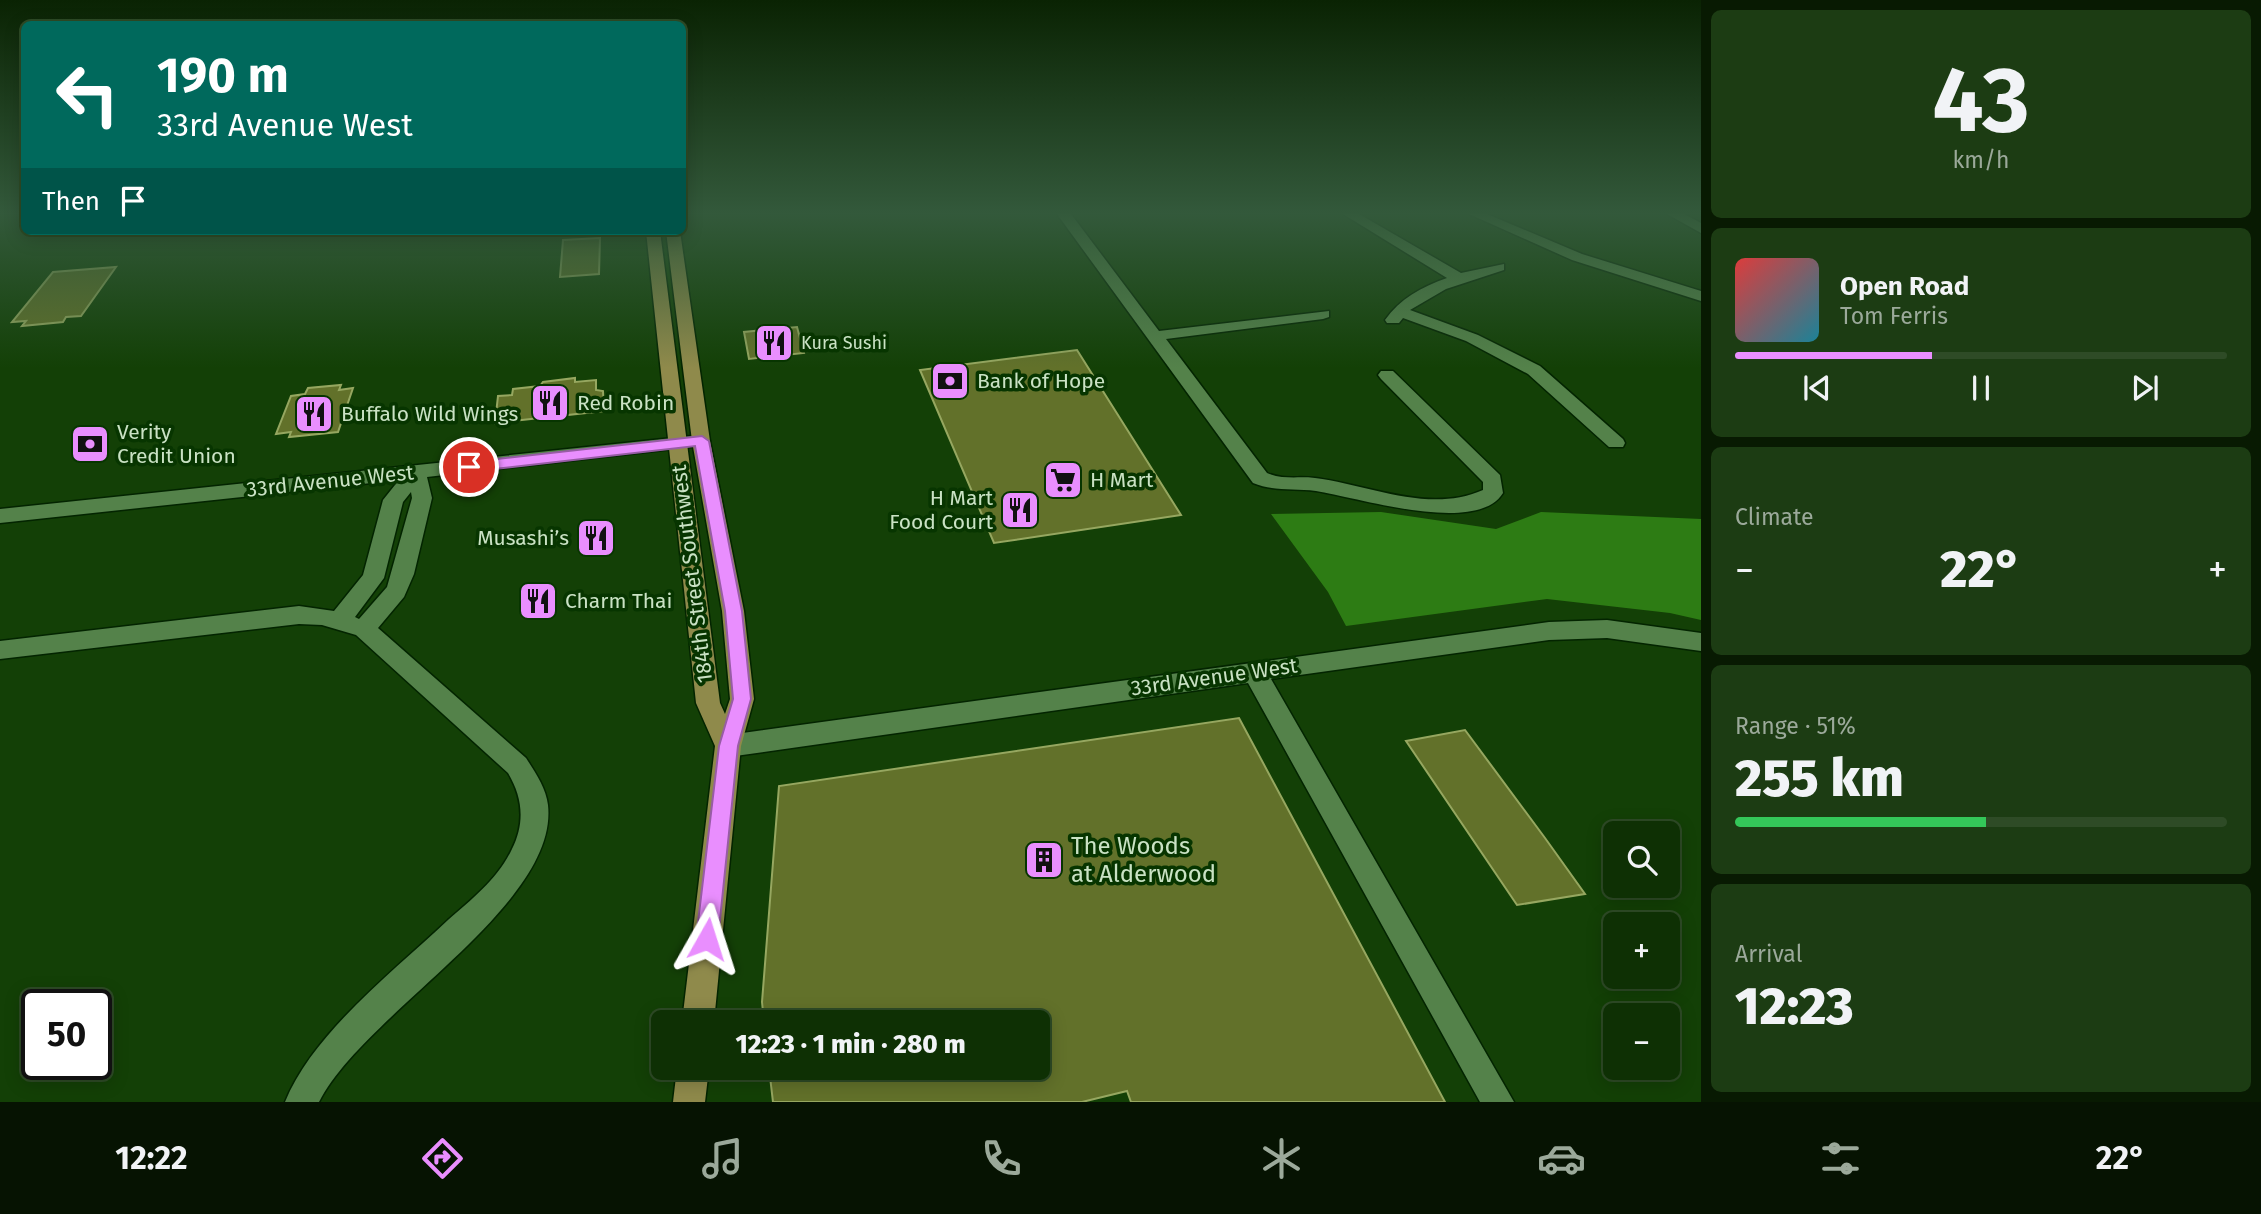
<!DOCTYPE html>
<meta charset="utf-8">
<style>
:root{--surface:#0e3004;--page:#1c3c13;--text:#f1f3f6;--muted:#9ba99a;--line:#2e4b26;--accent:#e98efe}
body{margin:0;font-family:"Fira Sans",sans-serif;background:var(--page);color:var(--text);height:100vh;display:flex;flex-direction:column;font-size:26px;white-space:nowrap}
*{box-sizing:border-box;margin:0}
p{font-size:23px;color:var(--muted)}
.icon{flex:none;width:38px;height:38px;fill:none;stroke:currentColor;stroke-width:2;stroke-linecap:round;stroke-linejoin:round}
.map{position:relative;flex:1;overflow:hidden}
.details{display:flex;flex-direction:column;gap:10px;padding:10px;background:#081a02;width:560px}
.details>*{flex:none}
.banner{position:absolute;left:21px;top:21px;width:665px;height:214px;border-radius:10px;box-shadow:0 4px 18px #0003,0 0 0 2px var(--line);background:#00695c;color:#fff;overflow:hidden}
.tools{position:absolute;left:1603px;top:821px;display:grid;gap:14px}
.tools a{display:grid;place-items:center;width:77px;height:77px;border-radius:10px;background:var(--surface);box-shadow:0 4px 18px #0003,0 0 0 2px var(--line);font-size:35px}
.speed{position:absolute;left:21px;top:989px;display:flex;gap:14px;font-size:35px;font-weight:700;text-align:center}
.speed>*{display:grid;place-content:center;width:91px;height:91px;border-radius:50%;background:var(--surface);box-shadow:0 4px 18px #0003,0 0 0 2px var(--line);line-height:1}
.speed .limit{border:4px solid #111;border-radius:10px;background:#fff;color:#111}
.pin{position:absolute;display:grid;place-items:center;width:60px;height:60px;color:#fff;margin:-30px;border:4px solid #fff;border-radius:50%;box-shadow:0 2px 7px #0007}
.me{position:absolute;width:77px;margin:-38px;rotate:6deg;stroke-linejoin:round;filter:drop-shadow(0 0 5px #0008)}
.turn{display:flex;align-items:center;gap:24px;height:147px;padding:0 21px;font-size:32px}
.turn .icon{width:91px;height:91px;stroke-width:2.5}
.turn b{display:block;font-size:49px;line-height:60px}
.then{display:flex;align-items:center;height:66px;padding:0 21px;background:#0003;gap:14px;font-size:26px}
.big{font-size:52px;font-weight:800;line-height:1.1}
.details .card{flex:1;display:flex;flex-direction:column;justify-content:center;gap:10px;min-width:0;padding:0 24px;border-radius:10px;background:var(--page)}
.details .dial{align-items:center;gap:0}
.dial b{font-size:91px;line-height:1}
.song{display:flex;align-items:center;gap:21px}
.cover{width:84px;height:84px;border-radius:10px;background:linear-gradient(135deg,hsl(0 70% 55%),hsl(190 70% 35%))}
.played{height:7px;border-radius:4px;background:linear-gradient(90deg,var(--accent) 40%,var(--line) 40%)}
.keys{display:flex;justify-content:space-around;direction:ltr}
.heat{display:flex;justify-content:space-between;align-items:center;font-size:38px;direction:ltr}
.charge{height:10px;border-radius:5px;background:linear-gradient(90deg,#34c759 51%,var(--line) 0)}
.trip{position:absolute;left:651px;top:1010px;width:399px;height:70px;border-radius:10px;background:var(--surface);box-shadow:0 4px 18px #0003,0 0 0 2px var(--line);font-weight:800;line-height:70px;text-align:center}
.tabs{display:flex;height:112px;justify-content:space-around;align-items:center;background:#061302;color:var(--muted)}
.tabs .icon{width:49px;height:49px}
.tabs .selected{color:var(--accent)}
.tabs b{font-size:32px;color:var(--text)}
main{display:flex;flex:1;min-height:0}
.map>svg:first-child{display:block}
.forest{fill:#2d7c14}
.building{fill:#62712a;stroke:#96a760;stroke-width:2}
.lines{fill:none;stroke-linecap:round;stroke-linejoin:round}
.minor-casing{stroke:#032400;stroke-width:3}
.major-casing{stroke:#032400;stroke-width:3}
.minor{fill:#54824a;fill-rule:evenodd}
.major{fill:#8f8a4b;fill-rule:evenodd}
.route{fill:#e98efe;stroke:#975ca5;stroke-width:2}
.labels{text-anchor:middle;stroke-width:7;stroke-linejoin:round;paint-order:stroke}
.far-poi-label{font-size:18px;fill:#cae2c4;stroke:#073500;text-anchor:start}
.poi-label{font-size:21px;fill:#cae2c4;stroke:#073500;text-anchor:start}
.street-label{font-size:21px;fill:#cae2c4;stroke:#073500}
.near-poi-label{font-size:24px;fill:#cae2c4;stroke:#073500;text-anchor:start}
</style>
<main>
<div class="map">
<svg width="1701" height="1102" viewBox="0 0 1701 1102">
<rect width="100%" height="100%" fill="#134006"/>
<path class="forest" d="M 1381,512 L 1496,529 L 1541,512 L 1701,519 L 1701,620 L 1670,613 L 1547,599 L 1346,626 L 1328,592 L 1271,514 Z"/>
<path class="building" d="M 600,238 L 599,274 L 560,277 L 563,240 Z
M 116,267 L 81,316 L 66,317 L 63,322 L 22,326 L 26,321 L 12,322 L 53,272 Z
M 797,327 L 804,353 L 749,359 L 744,332 Z
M 1077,350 L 1181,515 L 994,543 L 920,370 Z
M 575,378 L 575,382 L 596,380 L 596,390 L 603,391 L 604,411 L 495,423 L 498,396 L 512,395 L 513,389 L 540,386 L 543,382 Z
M 341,385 L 339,390 L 353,388 L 338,432 L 289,437 L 291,432 L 276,434 L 291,396 L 305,394 L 308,388 Z
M 1239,718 L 1445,1102 L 1131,1102 L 1127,1091 L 1082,1102 L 773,1102 L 769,1068 L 1038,1068 L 1038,1022 L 764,1022 L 762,1002 L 779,786 Z
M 1465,730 L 1545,838 L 1585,894 L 1517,905 L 1406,741 Z"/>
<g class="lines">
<defs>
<path id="minor" d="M 1057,214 L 1071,214 L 1159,331 L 1329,311 L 1329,317 L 1323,319 L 1166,339 L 1267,473 C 1283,480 1298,476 1315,478 C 1370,485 1429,514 1483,490 L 1483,482 L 1381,379 L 1378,375 L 1381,371 L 1393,371 L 1500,475 L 1503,493 C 1477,536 1356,497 1316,491 C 1294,488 1275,492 1253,483 Z
M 1343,214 L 1359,214 L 1461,273 L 1504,264 L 1504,270 L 1446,289 L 1410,310 L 1478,335 L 1540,366 L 1623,439 L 1625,443 L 1623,447 L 1609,447 L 1528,374 L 1466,341 L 1403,318 L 1399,323 L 1387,323 L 1385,320 C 1400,299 1421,287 1447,278 Z
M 1469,214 L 1487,214 L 1582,254 L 1701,291 L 1701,301 L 1572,260 Z
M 1667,214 L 1684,214 L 1701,223 L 1701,233 Z
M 701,435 L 710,441 L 708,445 L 427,477 L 432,498 L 414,574 L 404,597 L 378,628 L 526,758 C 535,772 546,788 548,805 C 559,906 364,1013 319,1102 L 285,1102 C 313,1033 394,971 448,920 C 472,899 498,879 512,849 C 525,823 523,798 508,773 L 356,635 L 322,625 L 299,624 L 0,659 L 0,641 L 299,606 L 334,611 L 363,575 L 383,500 L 399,480 L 0,523 L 0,509 ZM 411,492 L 412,498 L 387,587 L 359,619 L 355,617 L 384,578 L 403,502 Z
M 1607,620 L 1701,633 L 1701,651 L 1607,638 L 1549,640 L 1271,679 L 1514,1102 L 1480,1102 L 1248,683 L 728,757 L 719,754 L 715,746 L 719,738 L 728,735 L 1549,622 Z"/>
<path id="major" d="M 646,231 L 660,231 L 720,703 L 725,714 L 730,699 L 722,611 L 692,441 L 666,231 L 680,231 L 710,441 L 744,611 L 754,699 L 741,746 L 714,1022 L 682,1022 L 715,746 L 696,703 Z
M 677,1068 L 709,1068 L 705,1102 L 673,1102 Z"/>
</defs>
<use href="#minor" class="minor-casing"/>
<use href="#major" class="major-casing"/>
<use href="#minor" class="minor"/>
<use href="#major" class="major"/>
</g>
<linearGradient id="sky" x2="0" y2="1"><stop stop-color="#0a2303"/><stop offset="0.58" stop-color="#33593b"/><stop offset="1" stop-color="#33593b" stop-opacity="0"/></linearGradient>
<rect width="1701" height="368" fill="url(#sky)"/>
<path class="route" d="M 702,436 L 709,441 L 742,611 L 751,699 L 738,746 L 718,939 L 715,947 L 707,950 L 699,947 L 696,939 L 719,746 L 733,699 L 725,611 L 695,446 L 469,472 L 462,467 L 469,462 Z"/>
<defs>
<symbol id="restaurant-square" viewBox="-11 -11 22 22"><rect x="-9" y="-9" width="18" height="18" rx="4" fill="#e98efe" stroke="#073500"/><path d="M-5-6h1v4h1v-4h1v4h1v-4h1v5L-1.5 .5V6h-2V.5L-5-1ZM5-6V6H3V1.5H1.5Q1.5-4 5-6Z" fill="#111"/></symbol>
<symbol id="bank-square" viewBox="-11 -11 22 22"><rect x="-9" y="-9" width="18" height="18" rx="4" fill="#e98efe" stroke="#073500"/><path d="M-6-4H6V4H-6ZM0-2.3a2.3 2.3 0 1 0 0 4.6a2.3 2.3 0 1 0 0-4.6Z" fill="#111"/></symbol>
<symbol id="supermarket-square" viewBox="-11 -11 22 22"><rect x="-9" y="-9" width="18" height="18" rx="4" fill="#e98efe" stroke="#073500"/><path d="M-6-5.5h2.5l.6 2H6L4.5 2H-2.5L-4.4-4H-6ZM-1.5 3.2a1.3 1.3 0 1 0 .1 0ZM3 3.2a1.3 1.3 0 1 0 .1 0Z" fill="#111"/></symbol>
<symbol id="building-square" viewBox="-11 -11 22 22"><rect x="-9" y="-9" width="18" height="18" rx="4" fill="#e98efe" stroke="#073500"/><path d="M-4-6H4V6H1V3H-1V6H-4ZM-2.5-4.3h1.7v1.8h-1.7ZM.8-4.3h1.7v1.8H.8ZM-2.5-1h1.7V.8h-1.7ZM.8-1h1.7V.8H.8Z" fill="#111"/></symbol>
</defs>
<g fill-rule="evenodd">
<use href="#restaurant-square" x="752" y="321" width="44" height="44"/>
<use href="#bank-square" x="928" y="359" width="44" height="44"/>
<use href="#restaurant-square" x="528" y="381" width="44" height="44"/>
<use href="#restaurant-square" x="292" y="392" width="44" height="44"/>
<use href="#bank-square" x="68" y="422" width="44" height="44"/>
<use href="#supermarket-square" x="1041" y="458" width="44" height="44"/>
<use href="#restaurant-square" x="998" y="488" width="44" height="44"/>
<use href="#restaurant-square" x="574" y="516" width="44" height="44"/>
<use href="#restaurant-square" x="516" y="579" width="44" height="44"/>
<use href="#building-square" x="1022" y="838" width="44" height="44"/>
</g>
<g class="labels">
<g class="far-poi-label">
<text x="801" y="349">Kura Sushi</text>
</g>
<g class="poi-label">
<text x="977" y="388">Bank of Hope</text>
<text x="577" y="410">Red Robin</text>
<text x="341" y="421">Buffalo Wild Wings</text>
<text x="117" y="439">Verity<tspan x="117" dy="24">Credit Union</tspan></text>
<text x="1090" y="487">H Mart</text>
<text x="993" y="505" text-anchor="end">H Mart<tspan x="993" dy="24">Food Court</tspan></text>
<text x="569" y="545" text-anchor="end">Musashi’s</text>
<text x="565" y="608">Charm Thai</text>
</g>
<g class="street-label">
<text transform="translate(330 481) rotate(-6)" y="7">33rd Avenue West</text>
<text transform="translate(692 574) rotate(-97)" y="7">184th Street Southwest</text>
<text transform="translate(1214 677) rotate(-8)" y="7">33rd Avenue West</text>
</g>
<g class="near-poi-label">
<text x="1071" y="854">The Woods<tspan x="1071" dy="28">at Alderwood</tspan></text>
</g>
</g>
</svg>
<div class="tools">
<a><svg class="icon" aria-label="search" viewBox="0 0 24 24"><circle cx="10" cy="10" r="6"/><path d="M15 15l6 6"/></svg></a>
<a>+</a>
<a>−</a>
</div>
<div class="speed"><div class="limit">50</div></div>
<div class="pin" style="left:469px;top:467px;background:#d93025"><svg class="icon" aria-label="arrive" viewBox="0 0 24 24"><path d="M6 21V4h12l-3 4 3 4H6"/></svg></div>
<svg class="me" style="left:707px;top:939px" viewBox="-20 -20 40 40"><path d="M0-17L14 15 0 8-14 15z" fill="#e98efe" stroke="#fff" stroke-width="4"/></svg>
<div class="trip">12:23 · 1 min · 280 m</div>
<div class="banner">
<div class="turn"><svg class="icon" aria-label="left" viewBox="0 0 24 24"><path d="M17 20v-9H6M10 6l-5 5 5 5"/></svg><div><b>190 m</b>33rd Avenue West</div></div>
<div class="then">Then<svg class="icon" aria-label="arrive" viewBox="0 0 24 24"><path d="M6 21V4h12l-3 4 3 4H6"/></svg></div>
</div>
</div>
<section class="details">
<div class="card dial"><b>43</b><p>km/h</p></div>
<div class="card">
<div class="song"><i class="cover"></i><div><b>Open Road</b><p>Tom Ferris</p></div></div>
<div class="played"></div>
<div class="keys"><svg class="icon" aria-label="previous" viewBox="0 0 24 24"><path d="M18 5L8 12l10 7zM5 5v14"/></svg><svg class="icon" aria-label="pause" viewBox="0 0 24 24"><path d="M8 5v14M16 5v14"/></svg><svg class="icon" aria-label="next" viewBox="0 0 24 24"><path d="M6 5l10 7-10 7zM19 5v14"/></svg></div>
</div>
<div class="card"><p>Climate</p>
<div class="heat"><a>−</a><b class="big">22°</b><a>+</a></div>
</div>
<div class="card"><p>Range · 51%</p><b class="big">255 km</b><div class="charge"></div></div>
<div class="card"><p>Arrival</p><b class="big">12:23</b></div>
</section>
</main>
<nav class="tabs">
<b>12:22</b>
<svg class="icon selected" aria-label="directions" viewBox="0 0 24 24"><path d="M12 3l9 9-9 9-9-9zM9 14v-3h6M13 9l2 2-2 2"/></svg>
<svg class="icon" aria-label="music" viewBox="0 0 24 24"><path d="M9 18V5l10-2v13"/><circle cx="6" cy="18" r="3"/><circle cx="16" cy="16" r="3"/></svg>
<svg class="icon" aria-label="phone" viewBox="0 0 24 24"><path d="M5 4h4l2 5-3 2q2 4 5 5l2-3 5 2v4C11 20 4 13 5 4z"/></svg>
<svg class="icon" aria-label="climate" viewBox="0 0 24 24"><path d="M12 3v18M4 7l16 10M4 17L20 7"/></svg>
<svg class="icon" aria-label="car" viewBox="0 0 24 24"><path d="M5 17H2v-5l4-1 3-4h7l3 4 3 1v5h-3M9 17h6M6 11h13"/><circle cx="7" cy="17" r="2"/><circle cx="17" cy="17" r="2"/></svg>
<svg class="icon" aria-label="filters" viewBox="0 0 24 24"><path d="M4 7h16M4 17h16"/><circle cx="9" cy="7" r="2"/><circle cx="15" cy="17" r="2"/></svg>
<b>22°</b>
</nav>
